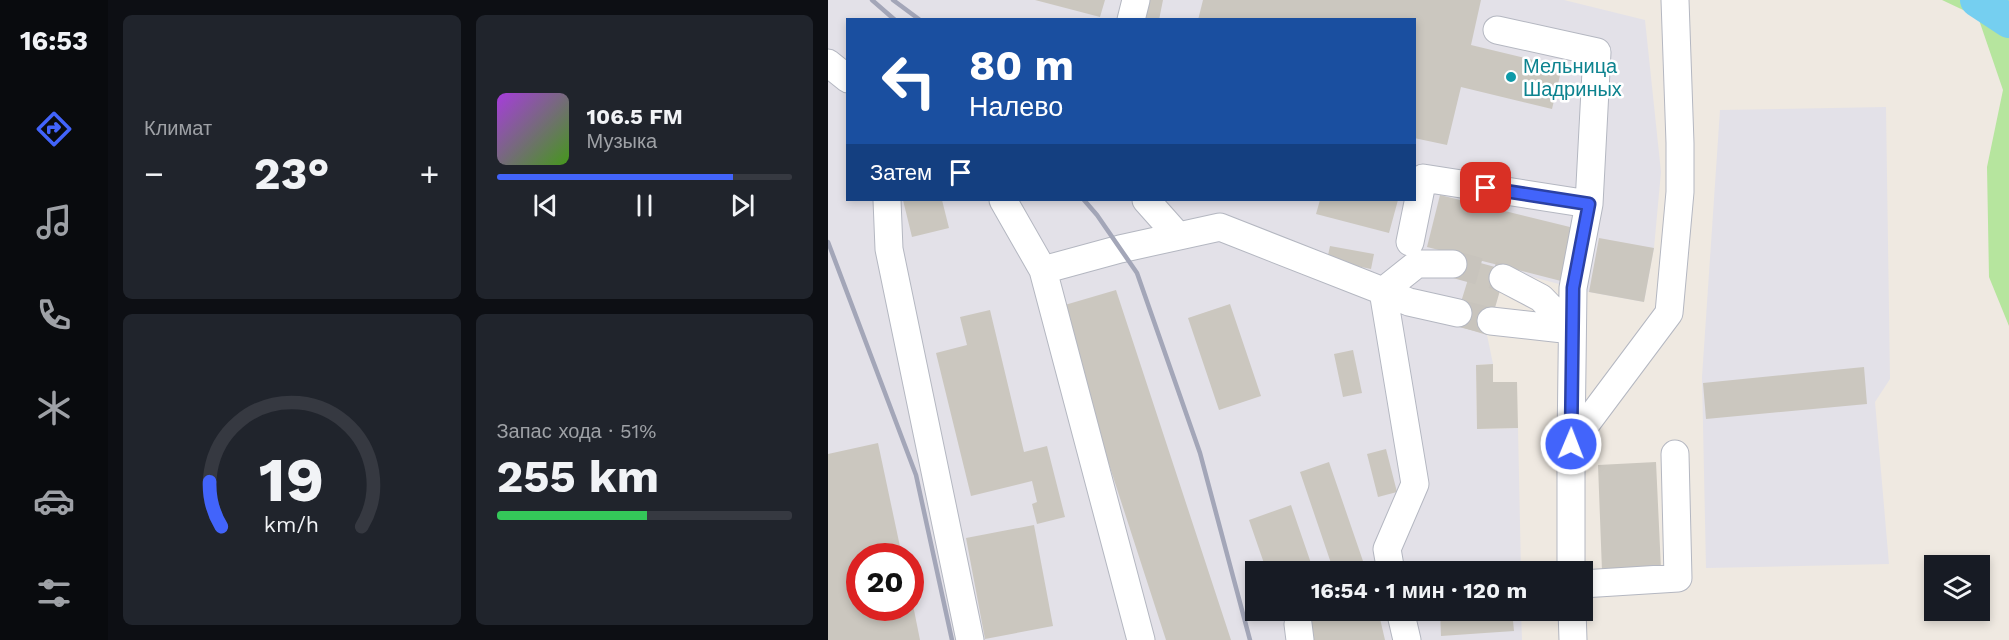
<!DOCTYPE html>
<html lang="ru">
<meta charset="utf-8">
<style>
:root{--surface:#171b24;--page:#20242c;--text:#f1f3f6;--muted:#9ea1a6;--line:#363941;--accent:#4264fb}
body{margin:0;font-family:"Work Sans",sans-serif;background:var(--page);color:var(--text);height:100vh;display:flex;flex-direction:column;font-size:22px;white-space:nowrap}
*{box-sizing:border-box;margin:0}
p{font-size:20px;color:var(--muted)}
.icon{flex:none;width:33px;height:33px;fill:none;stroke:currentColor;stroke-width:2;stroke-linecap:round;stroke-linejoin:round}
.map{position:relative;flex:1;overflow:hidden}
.details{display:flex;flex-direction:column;gap:15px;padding:15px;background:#0d0f14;width:720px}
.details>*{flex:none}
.guide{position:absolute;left:18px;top:18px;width:570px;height:183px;border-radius:0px;box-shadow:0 3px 9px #0003;background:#1a4fa0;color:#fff;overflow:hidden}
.tools{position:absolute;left:1096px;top:555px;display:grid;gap:12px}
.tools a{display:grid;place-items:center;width:66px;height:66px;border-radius:0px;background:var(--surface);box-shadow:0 3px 9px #0003;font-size:30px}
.speed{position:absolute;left:18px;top:543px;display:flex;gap:12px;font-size:30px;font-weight:700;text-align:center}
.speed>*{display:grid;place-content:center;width:78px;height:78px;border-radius:50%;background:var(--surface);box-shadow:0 3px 9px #0003;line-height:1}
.speed .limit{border:9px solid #d22;background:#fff;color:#111}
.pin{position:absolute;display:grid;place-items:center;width:51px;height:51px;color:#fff;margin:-26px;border-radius:12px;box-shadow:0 3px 9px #0006}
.me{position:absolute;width:66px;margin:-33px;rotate:1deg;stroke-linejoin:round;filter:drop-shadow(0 0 4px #0008)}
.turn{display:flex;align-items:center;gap:21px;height:126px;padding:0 24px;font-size:27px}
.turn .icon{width:78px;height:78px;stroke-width:2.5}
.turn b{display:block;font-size:42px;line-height:51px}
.then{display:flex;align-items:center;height:57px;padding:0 24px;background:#0003;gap:12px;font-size:22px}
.big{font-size:45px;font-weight:700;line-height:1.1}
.details .card{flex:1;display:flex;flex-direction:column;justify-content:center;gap:9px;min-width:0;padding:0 21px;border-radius:9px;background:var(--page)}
.details .dial{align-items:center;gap:0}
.dial svg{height:156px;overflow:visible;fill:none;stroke:var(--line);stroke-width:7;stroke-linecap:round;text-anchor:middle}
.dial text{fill:var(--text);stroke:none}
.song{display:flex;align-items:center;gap:18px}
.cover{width:72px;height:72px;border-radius:9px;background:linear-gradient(135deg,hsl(280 70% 55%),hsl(100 70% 35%))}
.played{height:6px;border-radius:3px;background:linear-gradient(90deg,var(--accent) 80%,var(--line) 80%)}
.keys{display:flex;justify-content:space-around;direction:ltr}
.heat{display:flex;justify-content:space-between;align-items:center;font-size:33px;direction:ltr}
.charge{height:9px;border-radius:4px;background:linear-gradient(90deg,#34c759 51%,var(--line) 0)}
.details .tiles{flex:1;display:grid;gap:15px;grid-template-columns:repeat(2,1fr)}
.trip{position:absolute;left:417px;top:561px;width:348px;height:60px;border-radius:0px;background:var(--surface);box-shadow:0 3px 9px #0003;font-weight:700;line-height:60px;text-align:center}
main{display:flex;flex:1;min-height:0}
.menu{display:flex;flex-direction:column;width:108px;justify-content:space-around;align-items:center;background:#090b0e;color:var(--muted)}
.menu .icon{width:42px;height:42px}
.menu .current{color:var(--accent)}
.menu b{font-size:27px;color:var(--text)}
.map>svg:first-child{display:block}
.industrial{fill:#e3e1e8;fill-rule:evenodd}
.green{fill:#b6e59e}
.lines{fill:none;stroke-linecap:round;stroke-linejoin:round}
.river{stroke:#75cff0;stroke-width:34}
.building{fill:#cbc7bf}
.minor-tunnel{stroke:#c8c4bd;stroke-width:27;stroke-dasharray:27 14;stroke-linecap:butt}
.minor-casing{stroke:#b4b7c1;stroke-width:29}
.minor{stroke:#fff;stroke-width:27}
.rail{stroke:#a3a6b8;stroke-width:4.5}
.route-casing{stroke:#2b41a3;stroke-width:15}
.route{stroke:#4264fb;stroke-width:10}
.culture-dot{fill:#0f9aa8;stroke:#fff;stroke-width:2}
.labels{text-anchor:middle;stroke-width:5;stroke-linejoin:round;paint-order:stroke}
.culture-label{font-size:20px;fill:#0d838f;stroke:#fff;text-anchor:start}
</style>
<main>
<nav class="menu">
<b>16:53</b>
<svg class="icon current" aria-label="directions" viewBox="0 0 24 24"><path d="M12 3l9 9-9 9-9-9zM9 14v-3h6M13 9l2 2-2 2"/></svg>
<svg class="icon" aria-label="music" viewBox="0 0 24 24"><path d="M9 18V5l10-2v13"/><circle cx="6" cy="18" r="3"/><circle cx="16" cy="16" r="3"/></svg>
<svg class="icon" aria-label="phone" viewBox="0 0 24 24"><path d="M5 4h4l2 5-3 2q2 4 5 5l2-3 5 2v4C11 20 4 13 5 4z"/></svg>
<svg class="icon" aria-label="climate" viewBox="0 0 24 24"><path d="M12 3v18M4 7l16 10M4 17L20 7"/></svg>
<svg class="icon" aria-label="car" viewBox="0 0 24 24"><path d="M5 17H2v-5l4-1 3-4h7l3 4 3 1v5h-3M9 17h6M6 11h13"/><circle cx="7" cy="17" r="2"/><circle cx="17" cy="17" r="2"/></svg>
<svg class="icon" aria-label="filters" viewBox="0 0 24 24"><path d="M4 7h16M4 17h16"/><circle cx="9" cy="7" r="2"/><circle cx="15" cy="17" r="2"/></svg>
</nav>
<section class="details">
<div class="tiles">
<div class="card"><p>Климат</p>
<div class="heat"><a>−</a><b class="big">23°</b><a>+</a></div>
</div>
<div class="card">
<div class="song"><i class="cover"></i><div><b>106.5 FM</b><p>Музыка</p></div></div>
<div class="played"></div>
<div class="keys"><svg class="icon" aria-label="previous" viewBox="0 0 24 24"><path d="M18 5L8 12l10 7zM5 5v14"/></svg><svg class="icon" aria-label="pause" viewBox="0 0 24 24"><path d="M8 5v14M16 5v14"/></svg><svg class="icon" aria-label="next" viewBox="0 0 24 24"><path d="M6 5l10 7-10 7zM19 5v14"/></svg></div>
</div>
<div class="card dial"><svg viewBox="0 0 100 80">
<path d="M14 69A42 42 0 1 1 86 69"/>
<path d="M14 69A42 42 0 0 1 8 46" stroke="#4264fb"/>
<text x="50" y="56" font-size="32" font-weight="700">19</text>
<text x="50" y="72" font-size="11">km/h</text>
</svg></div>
<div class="card"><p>Запас хода · 51%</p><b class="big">255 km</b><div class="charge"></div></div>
</div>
</section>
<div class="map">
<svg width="1181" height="640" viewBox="0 0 1181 640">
<rect width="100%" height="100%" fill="#efe9e1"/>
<path class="industrial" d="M 0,0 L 736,0 L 817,20 L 833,172 L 826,248 L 816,302 L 761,292 L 678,270 L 659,335 L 665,364 L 648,365 L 649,429 L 690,428 L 693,571 L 428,572 L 428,610 L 693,611 L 694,640 L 0,640 ZM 20,20 L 586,20 L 586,200 L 20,200 ZM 32,556 L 82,556 L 82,608 L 32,608 Z
M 1058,107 L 1062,379 L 1047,402 L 1061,564 L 878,568 L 874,377 L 892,110 Z"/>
<path class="green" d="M 1114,0 L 1181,0 L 1181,326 L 1161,277 L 1159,167 L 1175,90 L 1150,17 Z"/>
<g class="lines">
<path class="river" d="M 1149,0 L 1181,21"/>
</g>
<path class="building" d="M 207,0 L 277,0 L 272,17 Z
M 316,0 L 335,0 L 331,20 L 312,18 Z
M 375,0 L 653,0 L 643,45 L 734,67 L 724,109 L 633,87 L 619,145 L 586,138 L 586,20 L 370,20 Z
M 612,195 L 746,228 L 733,281 L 599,247 Z
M 75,200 L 114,200 L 121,228 L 84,237 Z
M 492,200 L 570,200 L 561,233 L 488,214 Z
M 771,238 L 826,248 L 816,302 L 761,292 Z
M 502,246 L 546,254 L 543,269 L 499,260 Z
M 627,256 L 678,270 L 659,335 L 626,325 L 641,276 L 623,271 Z
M 288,290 L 403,640 L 338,640 L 230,307 Z
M 402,304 L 433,396 L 391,410 L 360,318 Z
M 162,310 L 196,452 L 219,446 L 237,517 L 209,524 L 204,504 L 209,502 L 204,481 L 143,496 L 108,353 L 139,345 L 132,317 Z
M 525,350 L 534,393 L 515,397 L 506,354 Z
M 665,364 L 665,382 L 689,382 L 690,428 L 649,429 L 648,365 Z
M 1036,367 L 1039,404 L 878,419 L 875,383 Z
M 50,443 L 74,556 L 32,556 L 32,608 L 82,608 L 84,600 L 92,640 L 0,640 L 0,454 Z
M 558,449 L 569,492 L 550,497 L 539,454 Z
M 501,462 L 536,564 L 513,572 L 506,572 L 472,472 Z
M 828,462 L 833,569 L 774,571 L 770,465 Z
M 463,505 L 486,572 L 439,572 L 421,520 Z
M 206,525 L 225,626 L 157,639 L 138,538 Z
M 518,610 L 550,610 L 557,640 L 479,640 L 475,620 Z
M 612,610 L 684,610 L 686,631 L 613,636 Z"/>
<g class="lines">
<path class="minor-tunnel" d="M 625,264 L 675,278
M 630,313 L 663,321"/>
<defs>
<path id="minor" d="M 303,20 L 308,0
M 669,30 L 769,52 L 761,204 L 745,288 L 743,444
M 0,63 L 20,79
M 59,200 L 61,249 L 142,640
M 175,200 L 215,270 L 313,640
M 318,200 L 350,236
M 582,242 L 595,178 L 761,204
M 625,264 L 589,264 L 555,291 L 581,302 L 630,313
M 215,270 L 292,249 L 392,227 L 555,291 L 587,484 L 559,549 L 563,572
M 675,278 L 713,298 L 744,330
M 663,321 L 744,330
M 743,572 L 743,444 L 841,313 L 852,192 L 852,143 L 847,0
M 754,584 L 850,578 L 847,454
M 572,610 L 579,640
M 744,610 L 745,640
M 470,624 L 472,640"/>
</defs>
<use href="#minor" class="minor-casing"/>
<use href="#minor" class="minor"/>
<path class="rail" d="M 44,0 L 67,20
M 65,0 L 92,20
M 256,200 L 269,215 L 309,273 L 372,453 L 422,640
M 0,242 L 88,475 L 124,640"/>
</g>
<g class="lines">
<defs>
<path id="route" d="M 658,188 L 761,204 L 745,288 L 743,444"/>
</defs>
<use href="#route" class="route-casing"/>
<use href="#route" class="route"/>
</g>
<circle class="culture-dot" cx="683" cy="77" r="6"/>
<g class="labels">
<g class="culture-label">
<text x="695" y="73">Мельница<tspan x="695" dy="23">Шадриных</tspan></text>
</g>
</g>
</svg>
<div class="tools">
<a><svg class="icon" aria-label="layers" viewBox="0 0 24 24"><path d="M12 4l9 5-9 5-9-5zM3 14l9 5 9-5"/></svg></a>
</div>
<div class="speed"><div class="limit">20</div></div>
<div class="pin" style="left:658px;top:188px;background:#d93025"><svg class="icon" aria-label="arrive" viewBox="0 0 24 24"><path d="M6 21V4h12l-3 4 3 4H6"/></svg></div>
<svg class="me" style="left:743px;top:444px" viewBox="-20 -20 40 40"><circle r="17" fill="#4264fb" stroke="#fff" stroke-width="3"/><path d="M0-11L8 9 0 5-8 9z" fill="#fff"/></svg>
<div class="trip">16:54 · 1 мин · 120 m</div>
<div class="guide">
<div class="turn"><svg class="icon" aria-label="left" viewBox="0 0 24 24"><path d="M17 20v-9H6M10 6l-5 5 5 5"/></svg><div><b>80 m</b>Налево</div></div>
<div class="then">Затем<svg class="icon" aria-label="arrive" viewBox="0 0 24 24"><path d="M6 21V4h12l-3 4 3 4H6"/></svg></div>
</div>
</div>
</main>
